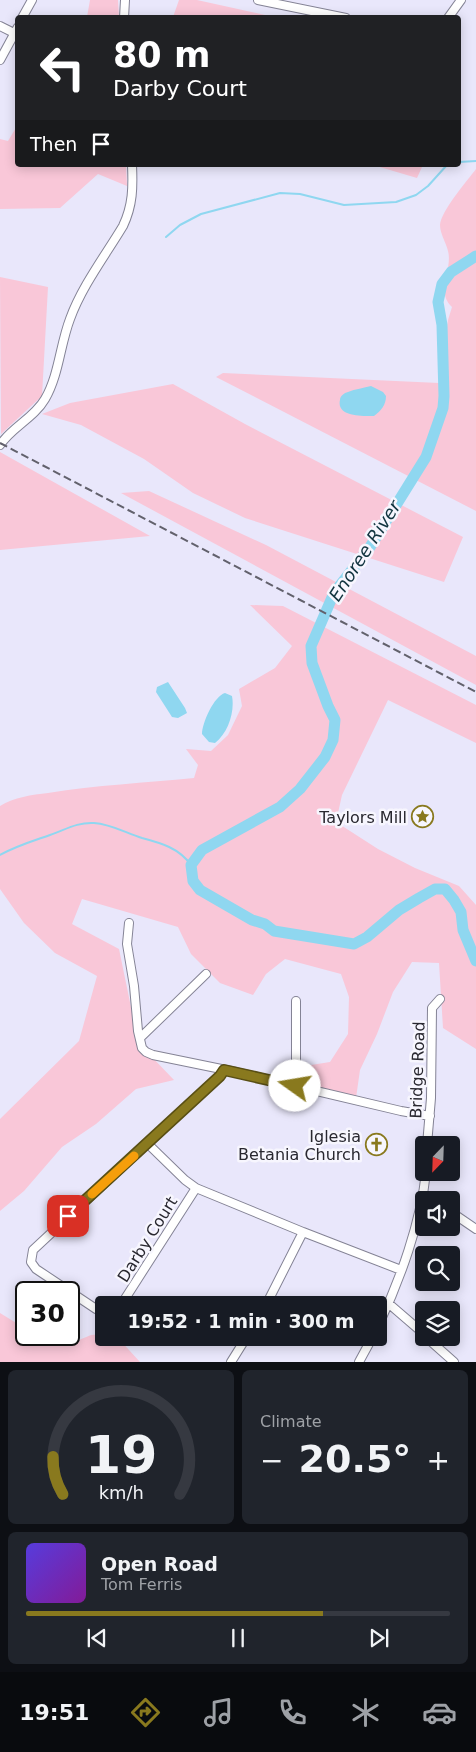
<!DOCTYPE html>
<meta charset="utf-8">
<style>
:root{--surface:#171b24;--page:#20242c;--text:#f1f3f6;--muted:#9ea1a6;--line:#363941;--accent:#89791e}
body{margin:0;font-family:"DejaVu Sans",sans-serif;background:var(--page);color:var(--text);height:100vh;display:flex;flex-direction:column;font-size:19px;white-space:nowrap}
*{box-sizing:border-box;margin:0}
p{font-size:16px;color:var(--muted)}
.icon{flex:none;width:28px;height:28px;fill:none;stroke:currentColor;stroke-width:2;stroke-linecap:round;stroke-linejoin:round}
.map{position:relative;height:1362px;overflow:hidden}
.panel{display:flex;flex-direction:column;gap:8px;padding:8px;background:#0d0f14;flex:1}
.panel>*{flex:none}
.guide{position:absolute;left:15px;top:15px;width:446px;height:152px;border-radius:5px;box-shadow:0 2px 12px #0003;background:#202124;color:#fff;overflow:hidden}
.needle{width:32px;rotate:203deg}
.fabs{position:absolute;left:415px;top:1136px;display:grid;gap:10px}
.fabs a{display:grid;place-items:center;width:45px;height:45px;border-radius:5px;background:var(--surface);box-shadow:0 2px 12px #0003;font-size:25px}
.speed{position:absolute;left:15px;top:1281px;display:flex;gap:10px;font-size:25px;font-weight:700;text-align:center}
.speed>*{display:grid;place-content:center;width:65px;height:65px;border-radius:50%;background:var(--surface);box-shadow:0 2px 12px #0003;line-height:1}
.speed .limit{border:2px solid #111;border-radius:8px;background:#fff;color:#111}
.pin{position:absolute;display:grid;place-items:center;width:42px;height:42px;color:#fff;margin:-21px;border-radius:10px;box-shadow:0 2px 8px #0006}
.me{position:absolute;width:55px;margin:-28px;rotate:283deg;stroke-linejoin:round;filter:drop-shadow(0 0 4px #0008)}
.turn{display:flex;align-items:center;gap:18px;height:105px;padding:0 15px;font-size:22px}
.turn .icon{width:65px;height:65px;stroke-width:2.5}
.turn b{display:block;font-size:35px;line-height:42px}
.then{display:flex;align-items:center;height:48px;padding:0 15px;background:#0003;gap:10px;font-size:19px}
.big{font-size:38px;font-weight:800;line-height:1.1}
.panel .widget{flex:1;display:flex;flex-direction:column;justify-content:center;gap:8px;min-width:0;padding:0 18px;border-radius:8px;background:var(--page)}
.panel .dial{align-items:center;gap:0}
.dial svg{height:130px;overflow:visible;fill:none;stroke:var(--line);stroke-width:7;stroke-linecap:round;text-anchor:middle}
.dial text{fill:var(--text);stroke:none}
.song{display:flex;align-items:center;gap:15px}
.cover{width:60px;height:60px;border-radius:8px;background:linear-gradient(135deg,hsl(250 70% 55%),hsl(290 70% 35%))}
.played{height:5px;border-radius:2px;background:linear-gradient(90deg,var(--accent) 70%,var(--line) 70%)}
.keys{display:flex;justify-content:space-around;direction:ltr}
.heat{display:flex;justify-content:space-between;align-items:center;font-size:28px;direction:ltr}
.panel .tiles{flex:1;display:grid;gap:8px;grid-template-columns:1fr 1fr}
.widget:last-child{grid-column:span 2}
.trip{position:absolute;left:95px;top:1296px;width:292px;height:50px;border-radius:5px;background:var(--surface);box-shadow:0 2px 12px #0003;font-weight:800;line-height:50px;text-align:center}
.tab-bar{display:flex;height:80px;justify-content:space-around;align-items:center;background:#090b0e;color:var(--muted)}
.tab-bar .icon{width:35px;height:35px}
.tab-bar .selected{color:var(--accent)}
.tab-bar b{font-size:22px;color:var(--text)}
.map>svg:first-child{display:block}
.green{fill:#f9c7d8}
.water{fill:#8fd7f0}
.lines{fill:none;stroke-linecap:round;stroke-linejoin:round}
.stream{stroke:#8fd7f0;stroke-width:2}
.river{stroke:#8fd7f0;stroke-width:11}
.minor-casing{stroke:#848395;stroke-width:10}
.minor{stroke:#fff;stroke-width:8}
.rail{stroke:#62616c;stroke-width:2;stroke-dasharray:8 4;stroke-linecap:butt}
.route-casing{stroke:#594f14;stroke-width:12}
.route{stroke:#89791e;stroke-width:9}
.slow{stroke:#f59e0b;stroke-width:9}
.labels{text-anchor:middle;stroke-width:5;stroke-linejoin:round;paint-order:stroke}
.poi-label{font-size:16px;fill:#292830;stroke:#f7f6fe;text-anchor:end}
.street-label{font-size:16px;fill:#292830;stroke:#f7f6fe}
.water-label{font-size:18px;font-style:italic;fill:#123540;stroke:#f7f6fe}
</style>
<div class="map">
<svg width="476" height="1362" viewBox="0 0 476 1362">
<rect width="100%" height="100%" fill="#e9e7fb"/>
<path class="green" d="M 90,0 L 118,0 L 119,17 L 87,17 Z
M 179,0 L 197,0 L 274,17 L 173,17 Z
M 17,126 L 18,165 L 126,165 L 127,186 L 98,174 L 60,208 L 0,209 L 0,139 L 8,141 Z
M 373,165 L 420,165 L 422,167 L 417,178 Z
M 476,169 L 476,511 L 216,377 L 223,373 L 439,383 L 448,320 L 452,307 C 435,291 453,270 448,251 C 446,242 440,234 440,225 C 441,211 467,181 476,169 Z
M 0,277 L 48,287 L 42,396 L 1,434 Z
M 173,384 L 245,424 L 463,537 L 444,582 L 245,518 L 193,493 L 144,459 L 81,425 L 42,414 L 70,403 Z
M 0,452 L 150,536 L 0,550 Z
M 149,491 L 266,545 L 476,656 L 476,685 L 121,493 Z
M 250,605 L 283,606 L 476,705 L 476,743 L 388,700 L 342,795 L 336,822 L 378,849 L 415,868 L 459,886 L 476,905 L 476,1049 L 443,1028 L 439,963 L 412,962 L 393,992 L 377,1034 L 360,1070 L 356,1098 L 305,1089 L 305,1066 L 330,1062 L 348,1034 L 349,997 L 341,974 L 285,959 L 266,974 L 253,995 L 220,983 L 191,954 L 178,927 L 82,899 L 72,924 L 119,949 L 139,1046 L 151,1056 L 174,1080 L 136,1089 L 96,1124 L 62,1147 L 24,1191 L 0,1211 L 0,1119 L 79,1041 L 97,976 L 55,953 L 24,923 L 0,889 L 0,806 C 14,797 32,795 48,793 C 96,785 145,783 194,778 L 198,765 L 186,749 L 211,751 L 228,735 L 242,706 L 239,689 L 275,668 L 292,646 Z
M 0,1313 L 26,1329 L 26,1335 L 37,1335 L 43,1339 L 67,1345 L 91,1335 L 104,1334 L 104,1338 L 118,1338 L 140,1362 L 0,1362 Z"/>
<path class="water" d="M 371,386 L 383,392 L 386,396 C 386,405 381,411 374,416 C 364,416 336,417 340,400 C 340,396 344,393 348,392 C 355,389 364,388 371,386 Z
M 168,682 L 185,708 L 187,713 L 178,718 L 172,717 L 156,692 L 157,687 Z
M 225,693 L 232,696 C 235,712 228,733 215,743 L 209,742 L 202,734 C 202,723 214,696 225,693 Z"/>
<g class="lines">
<path class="stream" d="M 459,162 L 476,161
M 166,237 L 180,225 L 201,214 L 280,193 L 300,194 L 344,205 L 396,202 L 416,195 L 428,186 L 447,165
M 0,855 C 16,846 33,841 50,835 C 65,830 77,822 94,823 C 111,824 126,833 142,838 C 161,843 179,848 191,865"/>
<path class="river" d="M 476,256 L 451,272 L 442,284 L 438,302 L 442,325 L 444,396 L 443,408 L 426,457 L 370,547 L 334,593 L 311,646 L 312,663 L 328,706 L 335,720 L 333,740 L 325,757 L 300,789 L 280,807 L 202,850 L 191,865 L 193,881 L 200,890 L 252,920 L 265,924 L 274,931 L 354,944 L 367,937 L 399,910 L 419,898 L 435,889 L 445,889 L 454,900 L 461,912 L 463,930 L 476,961"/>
<defs>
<path id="minor" d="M 258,0 L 346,18
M 22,18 L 32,0
M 124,18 L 125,0
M 448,18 L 461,0
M 0,26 L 14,33
M 0,60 L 18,27
M 0,445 C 12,427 34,418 45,399 C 59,375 60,345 70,319 C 82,286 105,256 123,226 C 133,205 133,187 132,165
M 129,923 L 127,944 L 134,986 L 138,1031 L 142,1048 L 146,1052 L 153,1055 L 236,1072 L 401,1111 L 430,1116
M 140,1038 L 206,974
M 295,1086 L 296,1075 L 296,1001
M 148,1144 L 185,1180 L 196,1188 L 303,1232
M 427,1145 L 431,1098 L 432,1008 L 440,999
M 451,1212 L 476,1229
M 388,1303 L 424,1334
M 121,1305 L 196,1188
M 266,1305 L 303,1232 L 401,1270
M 104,1312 L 96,1309 L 36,1269 L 31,1262 L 33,1250 L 220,1076 L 224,1070
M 379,1324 C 400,1280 421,1222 426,1172
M 427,1338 L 454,1362
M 231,1362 L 246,1338
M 359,1362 L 372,1338"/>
</defs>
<use href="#minor" class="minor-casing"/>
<use href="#minor" class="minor"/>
<path class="rail" d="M 0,443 L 476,692"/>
</g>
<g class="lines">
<defs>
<path id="route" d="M 68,1216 L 220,1076 L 224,1070 L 295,1086"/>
</defs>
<use href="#route" class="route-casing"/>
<use href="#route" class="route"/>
<path class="slow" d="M 92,1194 L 134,1156"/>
</g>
<defs>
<symbol id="sight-ring" viewBox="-11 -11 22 22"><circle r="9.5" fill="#f7f6fe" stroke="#89791e" stroke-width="1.5"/><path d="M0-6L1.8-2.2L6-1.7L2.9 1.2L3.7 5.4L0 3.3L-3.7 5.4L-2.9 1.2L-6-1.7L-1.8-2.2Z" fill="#89791e"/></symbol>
<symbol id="church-ring" viewBox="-11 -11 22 22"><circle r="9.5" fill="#f7f6fe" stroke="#89791e" stroke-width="1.5"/><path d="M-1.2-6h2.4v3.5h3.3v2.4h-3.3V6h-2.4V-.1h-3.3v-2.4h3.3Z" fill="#89791e"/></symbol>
</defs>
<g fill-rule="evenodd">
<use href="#sight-ring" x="410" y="804" width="25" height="25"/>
<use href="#church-ring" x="364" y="1132" width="25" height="25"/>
</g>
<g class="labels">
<g class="poi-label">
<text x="407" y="823">Taylors Mill</text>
<text x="361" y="1142">Iglesia<tspan x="361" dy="18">Betania Church</tspan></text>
</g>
<g class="street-label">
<text transform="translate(417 1070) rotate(-88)" y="6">Bridge Road</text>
<text transform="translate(147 1239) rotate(-58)" y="6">Darby Court</text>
</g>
<g class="water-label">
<text transform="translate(365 551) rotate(-57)" y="6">Enoree River</text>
</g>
</g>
</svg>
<div class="fabs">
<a><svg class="needle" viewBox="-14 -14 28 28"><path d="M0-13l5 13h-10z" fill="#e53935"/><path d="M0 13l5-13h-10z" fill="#9ea1a6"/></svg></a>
<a><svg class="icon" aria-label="sound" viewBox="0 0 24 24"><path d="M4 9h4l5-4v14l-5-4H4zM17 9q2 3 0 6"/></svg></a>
<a><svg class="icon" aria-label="search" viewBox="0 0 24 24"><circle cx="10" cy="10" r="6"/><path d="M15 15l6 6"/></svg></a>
<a><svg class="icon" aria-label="layers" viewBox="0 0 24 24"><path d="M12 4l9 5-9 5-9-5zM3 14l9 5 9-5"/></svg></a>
</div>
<div class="speed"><div class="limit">30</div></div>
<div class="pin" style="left:68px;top:1216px;background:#d93025"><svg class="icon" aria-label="arrive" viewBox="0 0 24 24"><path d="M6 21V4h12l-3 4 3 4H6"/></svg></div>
<svg class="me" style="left:295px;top:1086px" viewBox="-20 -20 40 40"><circle r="19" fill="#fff"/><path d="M0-13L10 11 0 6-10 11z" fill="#89791e"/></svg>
<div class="trip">19:52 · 1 min · 300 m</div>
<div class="guide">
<div class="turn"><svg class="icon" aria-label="left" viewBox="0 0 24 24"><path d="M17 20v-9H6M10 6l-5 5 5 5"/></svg><div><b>80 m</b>Darby Court</div></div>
<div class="then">Then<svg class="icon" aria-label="arrive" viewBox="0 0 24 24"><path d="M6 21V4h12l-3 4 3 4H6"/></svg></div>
</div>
</div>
<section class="panel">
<div class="tiles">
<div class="widget dial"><svg viewBox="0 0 100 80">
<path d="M14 69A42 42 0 1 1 86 69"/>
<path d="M14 69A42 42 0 0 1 8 46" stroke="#89791e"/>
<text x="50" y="56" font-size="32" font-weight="700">19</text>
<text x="50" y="72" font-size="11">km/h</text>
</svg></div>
<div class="widget"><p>Climate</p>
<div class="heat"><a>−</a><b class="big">20.5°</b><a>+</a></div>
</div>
<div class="widget">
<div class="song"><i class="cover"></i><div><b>Open Road</b><p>Tom Ferris</p></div></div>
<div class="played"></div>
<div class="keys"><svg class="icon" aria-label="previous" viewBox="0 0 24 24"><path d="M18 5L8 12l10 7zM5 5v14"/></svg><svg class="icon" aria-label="pause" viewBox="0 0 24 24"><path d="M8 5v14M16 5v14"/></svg><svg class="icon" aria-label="next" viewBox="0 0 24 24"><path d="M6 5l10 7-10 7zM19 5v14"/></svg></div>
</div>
</div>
</section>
<nav class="tab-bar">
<b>19:51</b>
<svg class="icon selected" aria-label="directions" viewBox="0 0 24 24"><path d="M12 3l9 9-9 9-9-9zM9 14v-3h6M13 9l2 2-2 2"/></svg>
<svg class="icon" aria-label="music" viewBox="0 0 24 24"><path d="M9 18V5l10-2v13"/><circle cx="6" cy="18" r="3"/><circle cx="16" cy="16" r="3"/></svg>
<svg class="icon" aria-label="phone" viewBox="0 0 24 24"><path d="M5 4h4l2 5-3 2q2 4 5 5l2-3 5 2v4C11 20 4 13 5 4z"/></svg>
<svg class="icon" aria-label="climate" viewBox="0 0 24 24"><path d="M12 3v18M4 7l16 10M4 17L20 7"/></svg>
<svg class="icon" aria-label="car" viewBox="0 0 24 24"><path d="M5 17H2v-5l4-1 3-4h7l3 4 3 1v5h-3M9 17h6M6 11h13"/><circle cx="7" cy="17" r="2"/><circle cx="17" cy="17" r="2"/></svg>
</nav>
